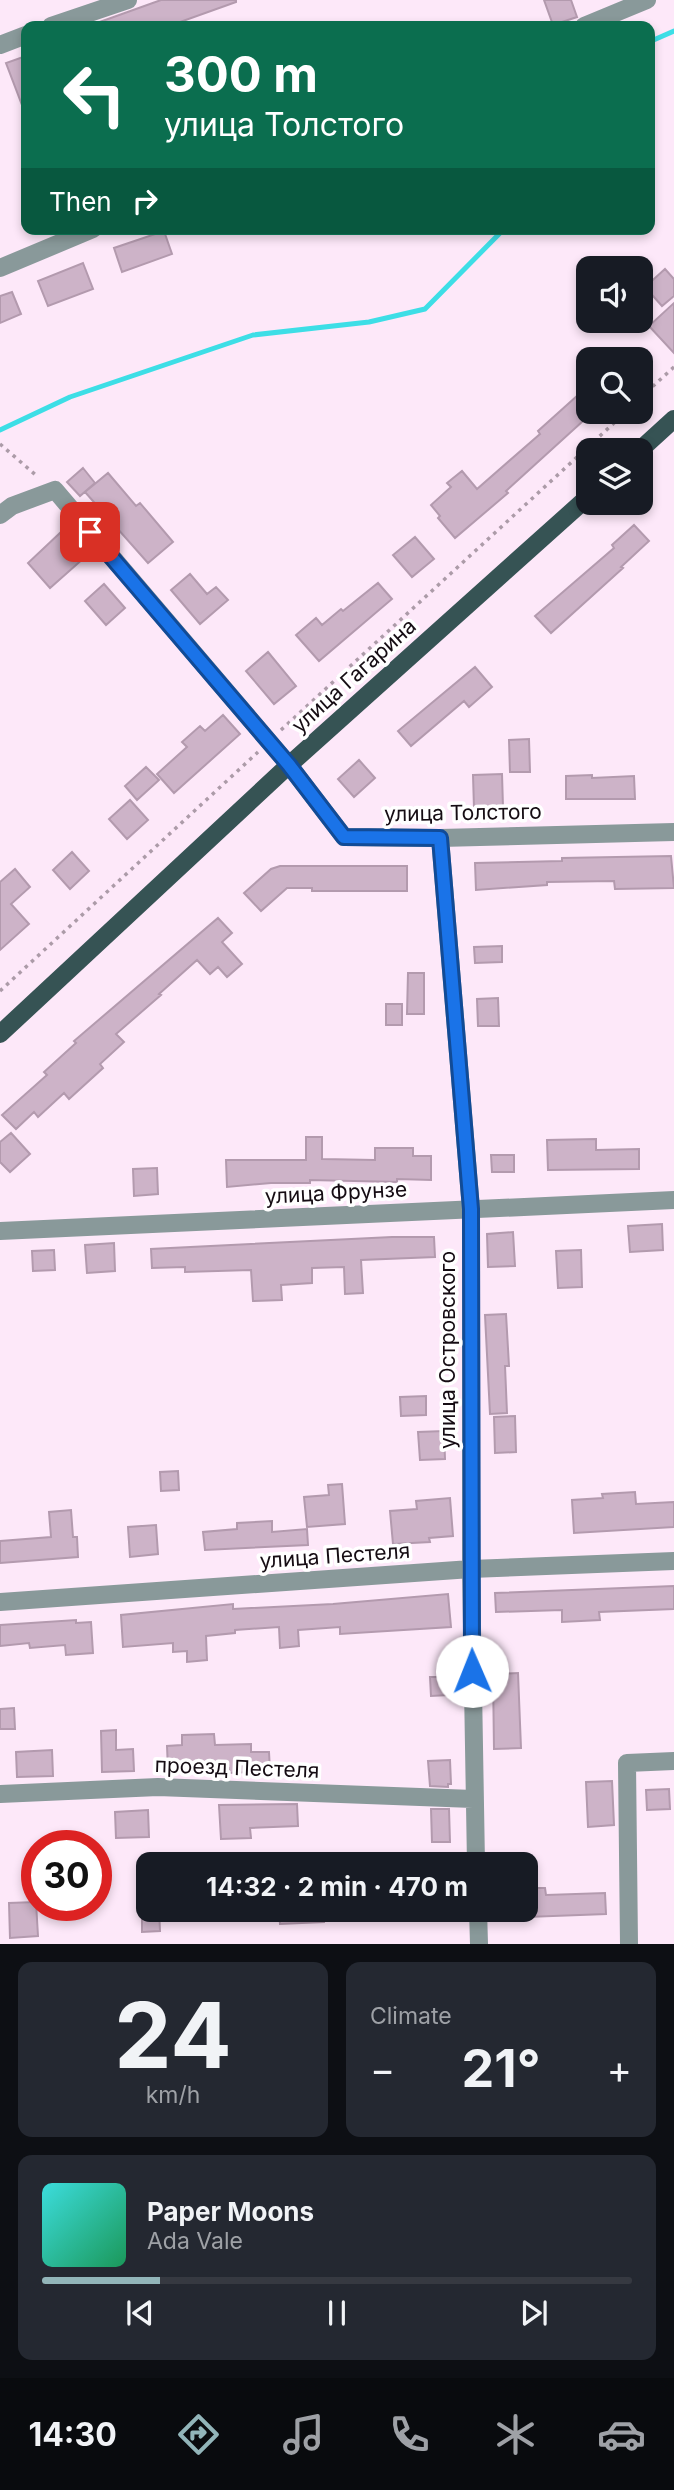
<!DOCTYPE html>
<meta charset="utf-8">
<style>
:root{--surface:#171b24;--page:#242831;--text:#f1f3f6;--muted:#9ea1a6;--line:#363941;--accent:#92b5b9}
body{margin:0;font-family:Inter,sans-serif;background:var(--page);color:var(--text);height:100vh;display:flex;flex-direction:column;font-size:26px;white-space:nowrap}
*{box-sizing:border-box;margin:0}
p{font-size:23px;color:var(--muted)}
.icon{flex:none;width:38px;height:38px;fill:none;stroke:currentColor;stroke-width:2;stroke-linecap:round;stroke-linejoin:round}
.map{position:relative;height:1944px;overflow:hidden}
.sheet{display:flex;flex-direction:column;gap:18px;padding:18px;background:#0d0f14;flex:1}
.sheet>*{flex:none}
.hud{position:absolute;left:21px;top:21px;width:634px;height:214px;border-radius:14px;box-shadow:0 4px 10px #0003;background:#0b6e4f;color:#fff;overflow:hidden}
.controls{position:absolute;left:576px;top:256px;display:grid;gap:14px}
.controls a{display:grid;place-items:center;width:77px;height:77px;border-radius:14px;background:var(--surface);box-shadow:0 4px 10px #0003;font-size:35px}
.speed{position:absolute;left:21px;top:1830px;display:flex;gap:14px;font-size:35px;font-weight:700;text-align:center}
.speed>*{display:grid;place-content:center;width:91px;height:91px;border-radius:50%;background:var(--surface);box-shadow:0 4px 10px #0003;line-height:1}
.speed .limit{border:10px solid #d22;background:#fff;color:#111}
.pin{position:absolute;display:grid;place-items:center;width:60px;height:60px;color:#fff;margin:-30px;border-radius:14px;box-shadow:0 4px 10px #0006}
.me{position:absolute;width:77px;margin:-38px;rotate:359deg;stroke-linejoin:round;filter:drop-shadow(0 0 5px #0008)}
.turn{display:flex;align-items:center;gap:24px;height:147px;padding:0 28px;font-size:32px}
.turn .icon{width:91px;height:91px;stroke-width:2.5}
.turn b{display:block;font-size:49px;line-height:60px}
.then{display:flex;align-items:center;height:66px;padding:0 28px;background:#0003;gap:14px;font-size:26px}
.big{font-size:52px;font-weight:700;line-height:1.1}
.sheet .card{flex:1;display:flex;flex-direction:column;justify-content:center;gap:10px;min-width:0;padding:0 24px;border-radius:14px;background:var(--page)}
.sheet .dial{align-items:center;gap:0}
.dial b{font-size:91px;line-height:1}
.song{display:flex;align-items:center;gap:21px}
.cover{width:84px;height:84px;border-radius:10px;background:linear-gradient(135deg,hsl(180 70% 55%),hsl(150 70% 35%))}
.played{height:7px;border-radius:4px;background:linear-gradient(90deg,var(--accent) 20%,var(--line) 20%)}
.keys{display:flex;justify-content:space-around;direction:ltr}
.heat{display:flex;justify-content:space-between;align-items:center;font-size:38px;direction:ltr}
.sheet .tiles{flex:1;display:grid;gap:18px;grid-template-columns:1fr 1fr}
.card:last-child{grid-column:span 2}
.trip{position:absolute;left:136px;top:1852px;width:402px;height:70px;border-radius:14px;background:var(--surface);box-shadow:0 4px 10px #0003;font-weight:700;line-height:70px;text-align:center}
.dock{display:flex;height:112px;justify-content:space-around;align-items:center;background:#090b0e;color:var(--muted)}
.dock .icon{width:49px;height:49px}
.dock .current{color:var(--accent)}
.dock b{font-size:32px;color:var(--text)}
.map>svg:first-child{display:block}
.lines{fill:none;stroke-linecap:round;stroke-linejoin:round}
.stream{stroke:#3ddee6;stroke-width:5}
.building{fill:#cdb3c8;stroke:#b39aae;stroke-width:2}
.path{stroke:#ac9ba8;stroke-width:3.5;stroke-dasharray:3.5 5;stroke-linecap:butt}
.minor{stroke:#89999a;stroke-width:18}
.major{stroke:#365354;stroke-width:18}
.route-casing{stroke:#114b97;stroke-width:18}
.route{stroke:#1a73e8;stroke-width:12}
.labels{text-anchor:middle;stroke-width:7;stroke-linejoin:round;paint-order:stroke}
.street-label{font-size:21px;fill:#150c13;stroke:#fff}
</style>
<div class="map">
<svg width="674" height="1944" viewBox="0 0 674 1944">
<rect width="100%" height="100%" fill="#fde8f9"/>
<g class="lines">
<path class="stream" d="M 649,42 L 674,31
M 0,430 L 70,397 L 253,335 L 369,322 L 425,309 L 504,229"/>
</g>
<path class="building" d="M 161,0 L 236,0 L 236,2 L 169,26 L 94,26 L 94,24 Z
M 544,0 L 571,0 L 577,17 L 553,25 Z
M 26,56 L 26,112 L 25,113 L 6,63 Z
M 164,231 L 172,254 L 122,272 L 114,248 Z
M 83,263 L 93,289 L 48,306 L 38,281 Z
M 665,269 L 674,279 L 674,296 L 662,306 L 645,287 Z
M 12,292 L 21,314 L 0,323 L 0,296 Z
M 674,303 L 674,353 L 649,326 Z
M 588,386 L 588,411 L 594,411 L 506,491 L 508,493 L 455,538 L 438,518 L 440,516 L 431,505 L 451,487 L 447,483 L 462,471 L 477,489 L 540,434 L 538,431 Z
M 83,468 L 95,483 L 80,496 L 67,482 Z
M 108,473 L 136,506 L 140,503 L 173,542 L 148,563 L 85,492 Z
M 634,525 L 649,541 L 621,567 L 623,568 L 551,633 L 535,616 L 614,548 L 612,545 Z
M 61,532 L 84,558 L 50,588 L 28,563 Z
M 415,537 L 434,559 L 412,577 L 393,555 Z
M 190,574 L 207,594 L 216,587 L 228,600 L 200,624 L 171,590 Z
M 378,583 L 392,599 L 319,661 L 296,635 L 316,618 L 322,625 L 341,609 L 343,611 Z
M 104,584 L 125,608 L 106,625 L 85,601 Z
M 268,652 L 296,686 L 274,704 L 246,671 Z
M 475,667 L 492,687 L 469,707 L 464,701 L 411,746 L 398,731 Z
M 223,715 L 240,734 L 174,793 L 157,774 L 187,747 L 182,742 L 200,726 L 205,731 Z
M 529,739 L 530,772 L 510,772 L 509,740 Z
M 359,760 L 375,778 L 354,797 L 338,779 Z
M 146,767 L 159,780 L 137,800 L 125,786 Z
M 502,774 L 503,807 L 474,808 L 473,775 Z
M 592,775 L 592,778 L 634,776 L 635,799 L 566,799 L 566,776 Z
M 130,800 L 148,820 L 127,839 L 109,819 Z
M 72,852 L 89,871 L 70,889 L 53,870 Z
M 671,856 L 674,888 L 615,889 L 614,881 L 547,882 L 547,885 L 476,890 L 475,863 L 562,861 L 562,858 Z
M 280,866 L 407,866 L 407,891 L 312,891 L 312,888 L 287,888 L 261,911 L 244,893 L 271,869 Z
M 15,869 L 30,887 L 11,904 L 29,924 L 0,950 L 0,882 Z
M 218,918 L 232,933 L 222,942 L 242,964 L 227,977 L 218,967 L 210,974 L 197,960 L 159,994 L 161,995 L 116,1034 L 124,1042 L 100,1064 L 103,1068 L 69,1099 L 64,1093 L 38,1117 L 34,1112 L 16,1129 L 2,1115 L 47,1075 L 44,1072 L 76,1043 L 74,1041 Z
M 502,946 L 502,962 L 475,963 L 474,947 Z
M 408,973 L 424,973 L 424,1014 L 407,1014 Z
M 498,998 L 499,1026 L 478,1026 L 477,999 Z
M 386,1004 L 402,1004 L 402,1025 L 386,1025 Z
M 11,1133 L 30,1154 L 10,1172 L 0,1162 L 0,1142 Z
M 306,1137 L 322,1137 L 322,1159 L 375,1160 L 375,1148 L 413,1148 L 413,1156 L 431,1156 L 431,1180 L 397,1179 L 397,1182 L 310,1180 L 310,1183 L 271,1183 L 227,1187 L 226,1160 L 306,1160 Z
M 596,1139 L 596,1150 L 639,1149 L 639,1169 L 548,1170 L 547,1140 Z
M 491,1155 L 514,1155 L 514,1172 L 492,1172 Z
M 157,1168 L 158,1194 L 134,1196 L 133,1169 Z
M 662,1224 L 663,1250 L 630,1252 L 628,1226 Z
M 513,1232 L 515,1266 L 488,1267 L 487,1234 Z
M 392,1237 L 434,1237 L 435,1257 L 361,1260 L 363,1293 L 345,1294 L 344,1267 L 312,1268 L 312,1283 L 281,1285 L 282,1300 L 253,1301 L 251,1270 L 185,1272 L 185,1267 L 152,1268 L 151,1249 Z
M 114,1243 L 115,1271 L 87,1273 L 85,1245 Z
M 54,1250 L 55,1270 L 33,1271 L 32,1251 Z
M 581,1250 L 582,1287 L 558,1288 L 556,1251 Z
M 506,1314 L 509,1366 L 505,1366 L 507,1413 L 490,1414 L 485,1315 Z
M 426,1396 L 426,1415 L 401,1416 L 400,1397 Z
M 515,1416 L 516,1452 L 495,1453 L 494,1417 Z
M 444,1431 L 445,1459 L 420,1460 L 418,1432 Z
M 178,1471 L 179,1490 L 161,1491 L 160,1472 Z
M 342,1484 L 345,1524 L 307,1527 L 304,1497 L 329,1495 L 328,1485 Z
M 635,1492 L 636,1504 L 674,1502 L 674,1527 L 574,1533 L 572,1500 L 603,1498 L 602,1494 Z
M 450,1498 L 453,1536 L 429,1538 L 430,1542 L 393,1544 L 390,1511 L 417,1509 L 416,1501 Z
M 71,1510 L 73,1537 L 77,1537 L 78,1557 L 0,1563 L 0,1541 L 51,1537 L 49,1512 Z
M 272,1521 L 272,1532 L 307,1529 L 308,1545 L 205,1550 L 203,1532 L 237,1529 L 237,1523 Z
M 156,1525 L 158,1554 L 130,1557 L 128,1527 Z
M 674,1586 L 674,1609 L 599,1612 L 600,1620 L 562,1622 L 562,1610 L 496,1612 L 495,1593 Z
M 448,1594 L 451,1627 L 340,1634 L 340,1627 L 298,1630 L 299,1646 L 280,1648 L 279,1627 L 235,1630 L 235,1633 L 206,1636 L 207,1660 L 187,1662 L 187,1651 L 173,1652 L 173,1643 L 123,1647 L 121,1615 L 233,1604 L 233,1609 L 333,1604 Z
M 76,1620 L 76,1623 L 91,1622 L 93,1653 L 66,1655 L 65,1645 L 30,1648 L 29,1643 L 0,1646 L 0,1625 Z
M 518,1673 L 521,1748 L 494,1749 L 493,1674 Z
M 430,1677 L 448,1677 L 449,1695 L 431,1696 Z
M 14,1708 L 15,1729 L 0,1729 L 0,1709 Z
M 116,1730 L 116,1750 L 133,1749 L 134,1771 L 102,1772 L 101,1731 Z
M 214,1734 L 215,1745 L 251,1744 L 251,1752 L 269,1752 L 270,1771 L 229,1773 L 229,1768 L 168,1770 L 167,1746 L 182,1745 L 182,1735 Z
M 52,1750 L 53,1776 L 17,1777 L 16,1752 Z
M 450,1760 L 451,1784 L 448,1784 L 448,1787 L 430,1786 L 428,1761 Z
M 612,1781 L 614,1825 L 588,1827 L 586,1782 Z
M 669,1789 L 670,1809 L 647,1810 L 646,1790 Z
M 297,1804 L 298,1826 L 250,1828 L 251,1838 L 221,1839 L 219,1805 Z
M 431,1809 L 449,1809 L 450,1842 L 432,1842 Z
M 148,1810 L 149,1837 L 116,1838 L 115,1812 Z
M 527,1888 L 545,1888 L 546,1895 L 605,1893 L 606,1914 L 527,1917 Z
M 36,1902 L 38,1936 L 10,1938 L 9,1903 Z
M 142,1909 L 159,1909 L 160,1931 L 142,1932 Z
M 279,1909 L 324,1909 L 324,1922 L 280,1924 Z"/>
<g class="lines">
<path class="path" d="M 640,398 L 674,367
M 0,444 L 38,477
M 281,730 L 627,411
M 0,991 L 258,752"/>
<path class="minor" d="M 51,26 L 128,0
M 584,26 L 647,0
M 0,45 L 26,35
M 0,268 L 93,229
M 0,515 L 12,506 L 55,490 L 289,765 L 344,837 L 440,838 L 674,832
M 440,838 L 471,1209 L 471,1569 L 476,1864
M 0,1231 L 674,1200
M 0,1602 L 471,1569 L 674,1561
M 0,1794 L 158,1787 L 473,1799
M 478,1909 L 479,1944
M 629,1944 L 627,1763 L 674,1761"/>
<path class="major" d="M 640,450 L 674,419
M 0,1034 L 289,765 L 588,497"/>
</g>
<g class="lines">
<defs>
<path id="route" d="M 90,532 L 289,765 L 344,837 L 440,838 L 471,1209 L 472,1671"/>
</defs>
<use href="#route" class="route-casing"/>
<use href="#route" class="route"/>
</g>
<g class="labels">
<g class="street-label">
<text transform="translate(354 676) rotate(-42)" y="7">улица Гагарина</text>
<text transform="translate(463 813) rotate(-1)" y="7">улица Толстого</text>
<text transform="translate(336 1193) rotate(-3)" y="7">улица Фрунзе</text>
<text transform="translate(448 1350) rotate(-90)" y="7">улица Островского</text>
<text transform="translate(335 1556) rotate(-4)" y="7">улица Пестеля</text>
<text transform="translate(237 1768) rotate(2)" y="7">проезд Пестеля</text>
</g>
</g>
</svg>
<div class="controls">
<a><svg class="icon" aria-label="sound" viewBox="0 0 24 24"><path d="M4 9h4l5-4v14l-5-4H4zM17 9q2 3 0 6"/></svg></a>
<a><svg class="icon" aria-label="search" viewBox="0 0 24 24"><circle cx="10" cy="10" r="6"/><path d="M15 15l6 6"/></svg></a>
<a><svg class="icon" aria-label="layers" viewBox="0 0 24 24"><path d="M12 4l9 5-9 5-9-5zM3 14l9 5 9-5"/></svg></a>
</div>
<div class="speed"><div class="limit">30</div></div>
<div class="pin" style="left:90px;top:532px;background:#d93025"><svg class="icon" aria-label="arrive" viewBox="0 0 24 24"><path d="M6 21V4h12l-3 4 3 4H6"/></svg></div>
<svg class="me" style="left:472px;top:1671px" viewBox="-20 -20 40 40"><circle r="19" fill="#fff"/><path d="M0-13L10 11 0 6-10 11z" fill="#1a73e8"/></svg>
<div class="trip">14:32 · 2 min · 470 m</div>
<div class="hud">
<div class="turn"><svg class="icon" aria-label="left" viewBox="0 0 24 24"><path d="M17 20v-9H6M10 6l-5 5 5 5"/></svg><div><b>300 m</b>улица Толстого</div></div>
<div class="then">Then<svg class="icon" aria-label="right" viewBox="0 0 24 24"><path d="M7 20v-9h11M14 6l5 5-5 5"/></svg></div>
</div>
</div>
<section class="sheet">
<div class="tiles">
<div class="card dial"><b>24</b><p>km/h</p></div>
<div class="card"><p>Climate</p>
<div class="heat"><a>−</a><b class="big">21°</b><a>+</a></div>
</div>
<div class="card">
<div class="song"><i class="cover"></i><div><b>Paper Moons</b><p>Ada Vale</p></div></div>
<div class="played"></div>
<div class="keys"><svg class="icon" aria-label="previous" viewBox="0 0 24 24"><path d="M18 5L8 12l10 7zM5 5v14"/></svg><svg class="icon" aria-label="pause" viewBox="0 0 24 24"><path d="M8 5v14M16 5v14"/></svg><svg class="icon" aria-label="next" viewBox="0 0 24 24"><path d="M6 5l10 7-10 7zM19 5v14"/></svg></div>
</div>
</div>
</section>
<nav class="dock">
<b>14:30</b>
<svg class="icon current" aria-label="directions" viewBox="0 0 24 24"><path d="M12 3l9 9-9 9-9-9zM9 14v-3h6M13 9l2 2-2 2"/></svg>
<svg class="icon" aria-label="music" viewBox="0 0 24 24"><path d="M9 18V5l10-2v13"/><circle cx="6" cy="18" r="3"/><circle cx="16" cy="16" r="3"/></svg>
<svg class="icon" aria-label="phone" viewBox="0 0 24 24"><path d="M5 4h4l2 5-3 2q2 4 5 5l2-3 5 2v4C11 20 4 13 5 4z"/></svg>
<svg class="icon" aria-label="climate" viewBox="0 0 24 24"><path d="M12 3v18M4 7l16 10M4 17L20 7"/></svg>
<svg class="icon" aria-label="car" viewBox="0 0 24 24"><path d="M5 17H2v-5l4-1 3-4h7l3 4 3 1v5h-3M9 17h6M6 11h13"/><circle cx="7" cy="17" r="2"/><circle cx="17" cy="17" r="2"/></svg>
</nav>
